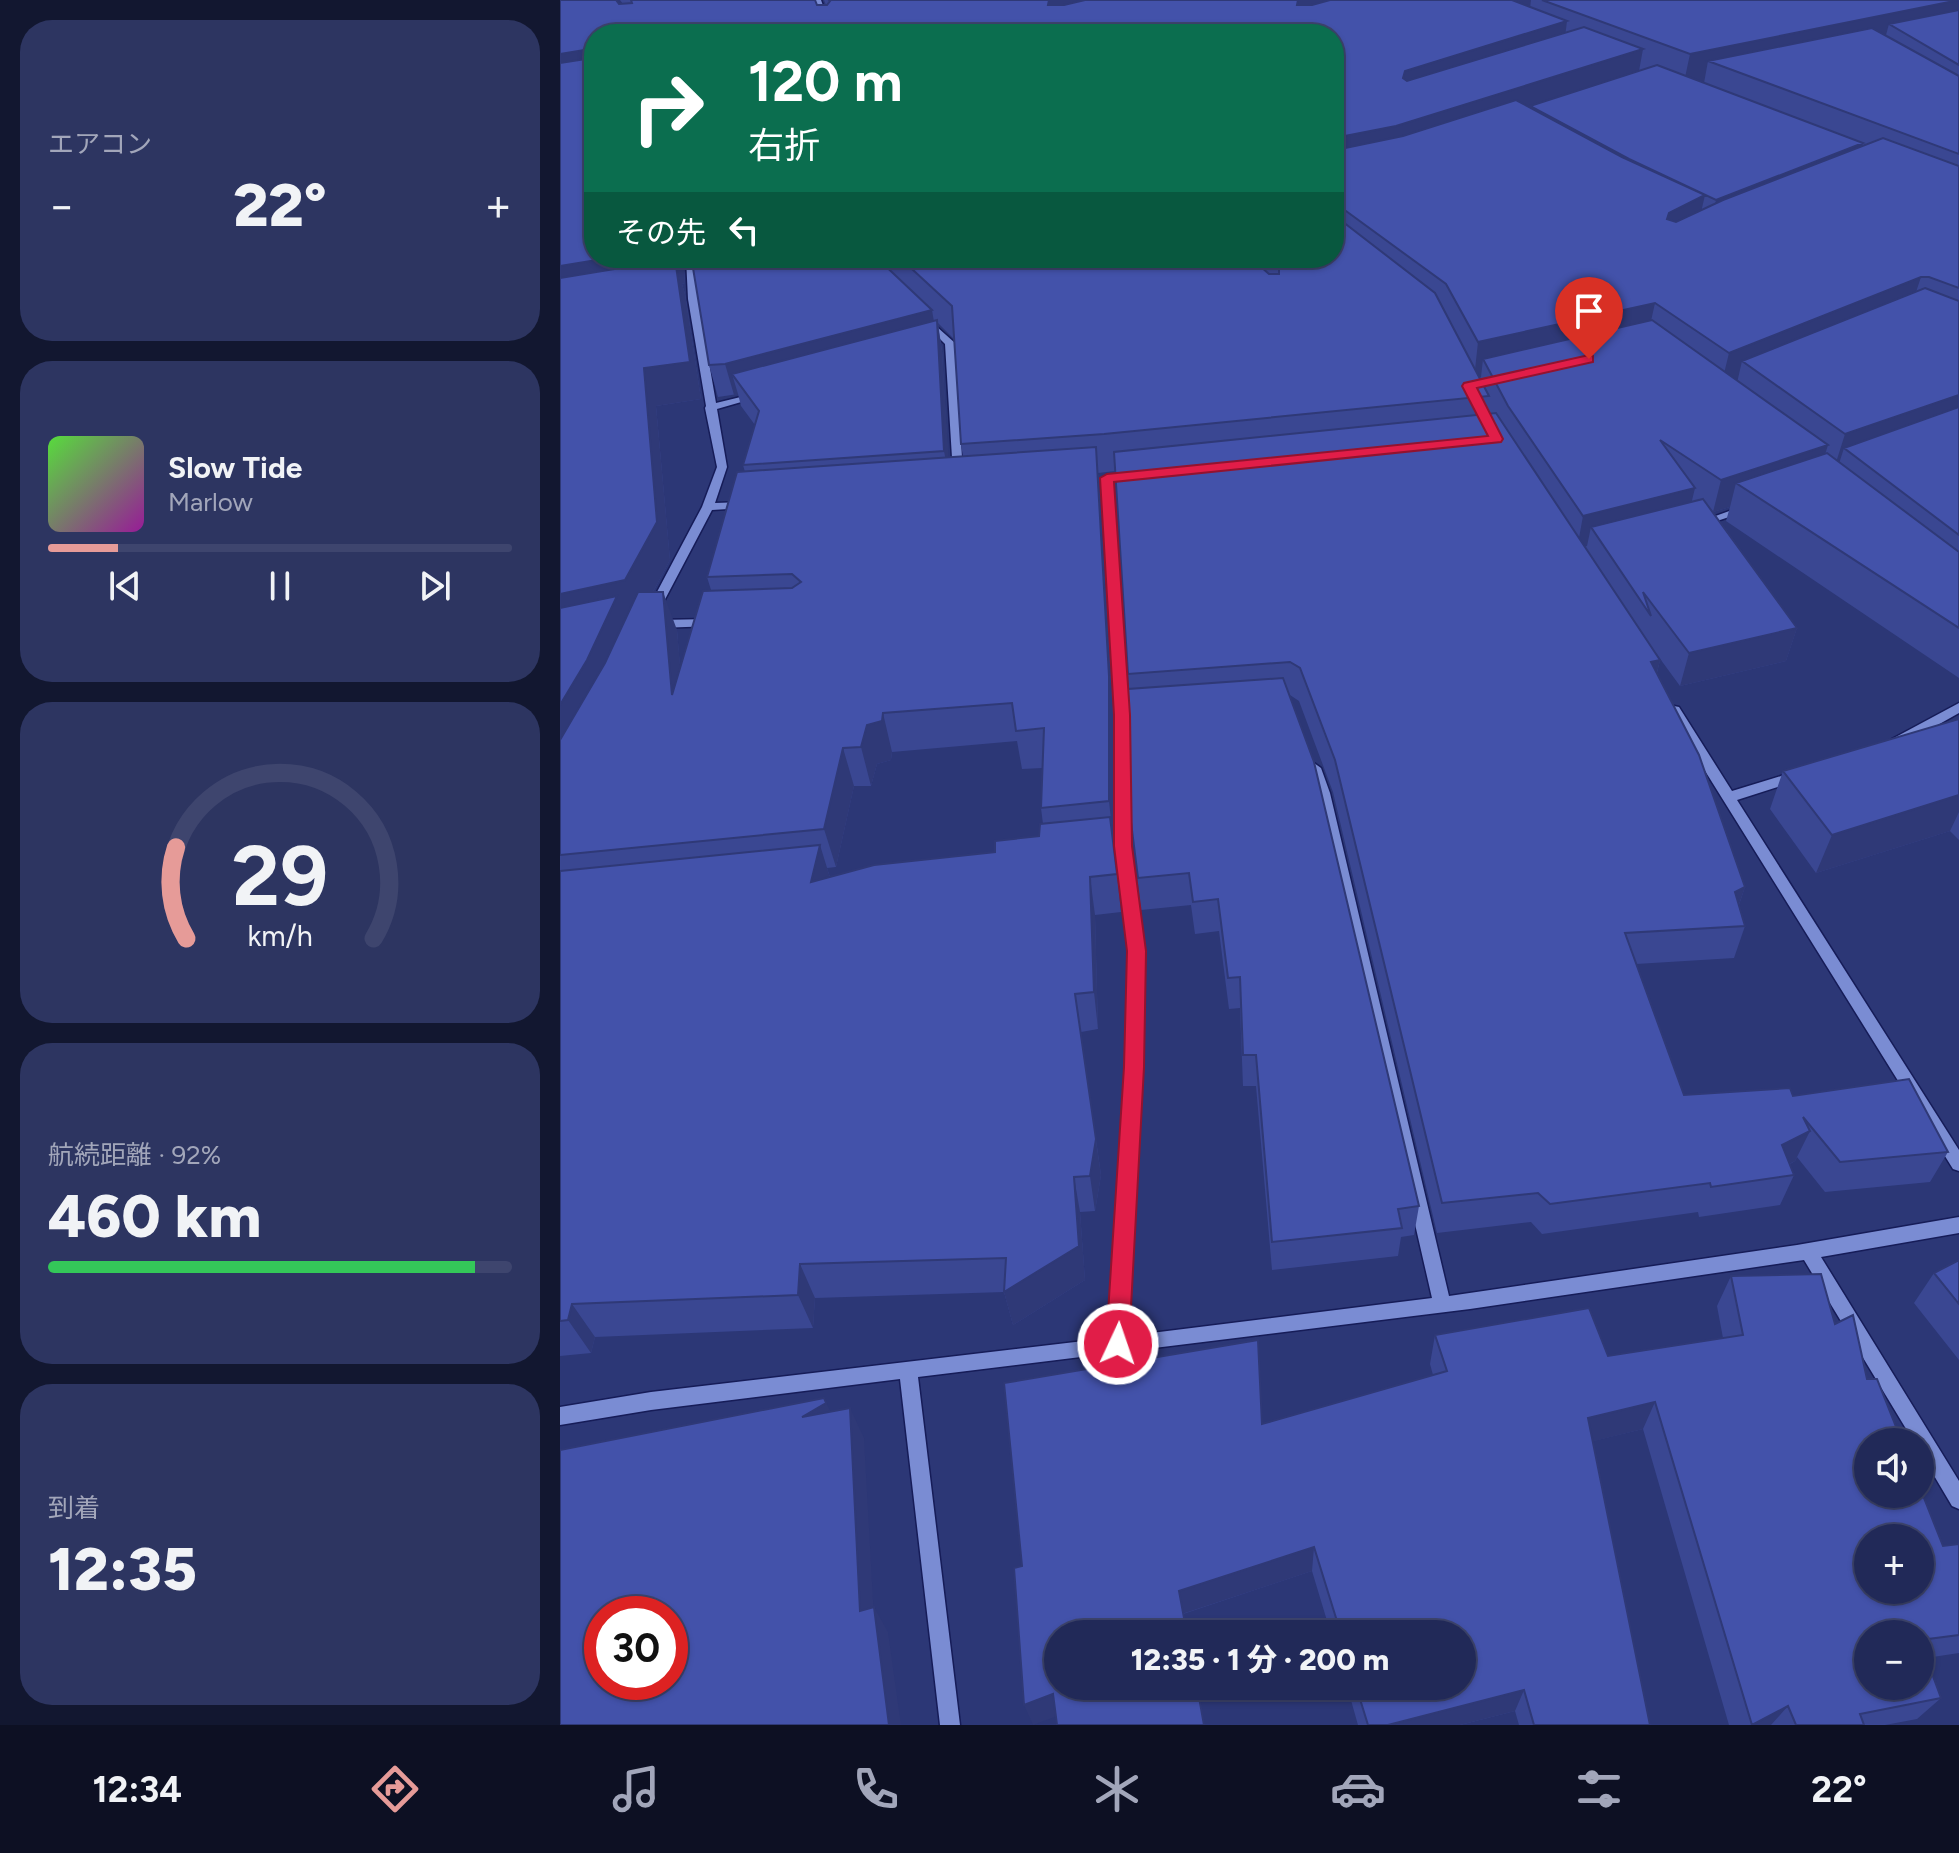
<!DOCTYPE html>
<html lang="ja">
<meta charset="utf-8">
<style>
:root{--surface:#212958;--page:#2d3561;--text:#f1f3f6;--muted:#a2a6ba;--line:#3e456e;--accent:#e69b98}
body{margin:0;font-family:Figtree,"Noto Sans JP",sans-serif;background:var(--page);color:var(--text);height:100vh;display:flex;flex-direction:column;font-size:30px;white-space:nowrap}
*{box-sizing:border-box;margin:0}
p{font-size:26px;color:var(--muted)}
.icon{flex:none;width:44px;height:44px;fill:none;stroke:currentColor;stroke-width:2;stroke-linecap:round;stroke-linejoin:round}
.map{position:relative;flex:1;overflow:hidden}
.panel{display:flex;flex-direction:column;gap:20px;padding:20px;background:#121730;width:560px}
.panel>*{flex:none}
.guide{position:absolute;left:24px;top:24px;width:760px;height:244px;border-radius:32px;box-shadow:0 2px 6px #0004,0 0 0 2px var(--line);background:#0b6e4f;color:#fff;overflow:hidden}
.fabs{position:absolute;left:1294px;top:1428px;display:grid;gap:16px}
.fabs a{display:grid;place-items:center;width:80px;height:80px;border-radius:50%;background:var(--surface);box-shadow:0 2px 6px #0004,0 0 0 2px var(--line);font-size:40px}
.speed{position:absolute;left:24px;top:1596px;display:flex;gap:16px;font-size:40px;font-weight:700;text-align:center}
.speed>*{display:grid;place-content:center;width:104px;height:104px;border-radius:50%;background:var(--surface);box-shadow:0 2px 6px #0004,0 0 0 2px var(--line);line-height:1}
.speed .limit{border:12px solid #d22;background:#fff;color:#111}
.pin{position:absolute;display:grid;place-items:center;width:68px;height:68px;color:#fff;margin:-82px -34px;border-radius:50% 50% 50% 0;rotate:-45deg;box-shadow:0 0 8px #0007}
.pin .icon{rotate:45deg}
.me{position:absolute;width:88px;margin:-44px;rotate:3deg;stroke-linejoin:round;filter:drop-shadow(0 0 6px #0008)}
.turn{display:flex;align-items:center;gap:28px;height:168px;padding:0 32px;font-size:36px}
.turn .icon{width:104px;height:104px;stroke-width:2.5}
.turn b{display:block;font-size:56px;line-height:68px}
.then{display:flex;align-items:center;height:76px;padding:0 32px;background:#0003;gap:16px;font-size:30px}
.big{font-size:60px;font-weight:800;line-height:1.1}
.panel .card{flex:1;display:flex;flex-direction:column;justify-content:center;gap:12px;min-width:0;padding:0 28px;border-radius:32px;background:var(--page)}
.panel .dial{align-items:center;gap:0}
.dial svg{height:208px;overflow:visible;fill:none;stroke:var(--line);stroke-width:7;stroke-linecap:round;text-anchor:middle}
.dial text{fill:var(--text);stroke:none}
.song{display:flex;align-items:center;gap:24px}
.cover{width:96px;height:96px;border-radius:12px;background:linear-gradient(135deg,hsl(110 70% 55%),hsl(300 70% 35%))}
.played{height:8px;border-radius:4px;background:linear-gradient(90deg,var(--accent) 15%,var(--line) 15%)}
.keys{display:flex;justify-content:space-around;direction:ltr}
.heat{display:flex;justify-content:space-between;align-items:center;font-size:44px;direction:ltr}
.charge{height:12px;border-radius:6px;background:linear-gradient(90deg,#34c759 92%,var(--line) 0)}
.trip{position:absolute;left:484px;top:1620px;width:432px;height:80px;border-radius:40px;background:var(--surface);box-shadow:0 2px 6px #0004,0 0 0 2px var(--line);font-weight:800;line-height:80px;text-align:center}
.tabs{display:flex;height:128px;justify-content:space-around;align-items:center;background:#0d1023;color:var(--muted)}
.tabs .icon{width:56px;height:56px}
.tabs .selected{color:var(--accent)}
.tabs b{font-size:36px;color:var(--text)}
main{display:flex;flex:1;min-height:0}
.map>svg:first-child{display:block}
.lines{fill:none;stroke-linecap:round;stroke-linejoin:round}
.minor-casing{stroke:#161c58;stroke-width:3}
.minor{fill:#7a8cd3;fill-rule:evenodd}
.wall{fill:#3a4792;fill-rule:evenodd}
.shaded-wall{fill:#2f3977}
.building{fill:#4352aa;stroke:#2f3977;stroke-width:2;fill-rule:evenodd}
.route{fill:#e11d48;stroke:#92132f;stroke-width:2}
</style>
<main>
<section class="panel">
<div class="card"><p>エアコン</p>
<div class="heat"><a>−</a><b class="big">22°</b><a>+</a></div>
</div>
<div class="card">
<div class="song"><i class="cover"></i><div><b>Slow Tide</b><p>Marlow</p></div></div>
<div class="played"></div>
<div class="keys"><svg class="icon" aria-label="previous" viewBox="0 0 24 24"><path d="M18 5L8 12l10 7zM5 5v14"/></svg><svg class="icon" aria-label="pause" viewBox="0 0 24 24"><path d="M8 5v14M16 5v14"/></svg><svg class="icon" aria-label="next" viewBox="0 0 24 24"><path d="M6 5l10 7-10 7zM19 5v14"/></svg></div>
</div>
<div class="card dial"><svg viewBox="0 0 100 80">
<path d="M14 69A42 42 0 1 1 86 69"/>
<path d="M14 69A42 42 0 0 1 10 34" stroke="#e69b98"/>
<text x="50" y="56" font-size="32" font-weight="700">29</text>
<text x="50" y="72" font-size="11">km/h</text>
</svg></div>
<div class="card"><p>航続距離 · 92%</p><b class="big">460 km</b><div class="charge"></div></div>
<div class="card"><p>到着</p><b class="big">12:35</b></div>
</section>
<div class="map">
<svg width="1399" height="1725" viewBox="0 0 1399 1725">
<rect width="100%" height="100%" fill="#2c3776"/>
<g class="lines">
<defs>
<path id="minor" d="M 253,0 L 261,0 L 273,34 L 265,34 Z
M 126,258 L 136,258 L 138,299 L 156,403 L 197,393 L 202,396 L 157,409 L 167,467 L 155,503 L 184,502 L 190,505 L 184,508 L 152,510 L 101,607 L 95,611 L 89,607 L 142,507 L 157,467 L 145,408 L 146,406 L 128,299 Z
M 367,318 L 395,343 L 403,474 L 398,477 L 393,474 L 385,344 L 364,323 L 364,319 Z
M 547,475 L 552,478 L 568,715 L 570,846 L 583,951 L 582,1067 L 567,1336 L 872,1298 L 756,793 L 747,768 L 754,763 L 761,768 L 770,793 L 889,1296 L 1237,1245 L 1399,1217 L 1399,1233 L 1261,1257 L 1399,1481 L 1399,1509 L 1392,1506 L 1360,1452 L 1360,1442 L 1354,1442 L 1244,1260 L 910,1309 L 358,1377 L 400,1725 L 380,1725 L 340,1379 L 91,1410 L 0,1425 L 0,1407 L 91,1392 L 549,1338 L 566,1067 L 569,951 L 556,846 L 556,715 L 542,478 Z
M 1186,505 L 1190,506 L 1190,510 L 1142,526 L 1136,523 Z
M 150,619 L 156,623 L 154,626 L 98,628 L 92,624 L 98,620 Z
M 1399,703 L 1399,713 L 1342,745 L 1332,745 L 1330,742 L 1332,739 Z
M 1114,706 L 1119,707 L 1172,791 L 1234,772 L 1239,774 L 1241,777 L 1239,780 L 1177,800 L 1399,1150 L 1399,1171 L 1393,1169 L 1109,713 L 1108,710 Z"/>
</defs>
<use href="#minor" class="minor-casing"/>
<use href="#minor" class="minor"/>
</g>
<path class="wall" d="M 0,0 L 59,4 L 63,4 L 60,0 L 255,0 L 257,5 L 266,5 L 264,0 L 1399,0 L 1399,678 L 1166,521 L 1170,507 L 1153,512 L 1237,628 L 1226,661 L 1120,686 L 1090,645 L 1100,660 L 1097,673 L 1185,887 L 1179,905 L 1185,926 L 1174,958 L 1076,964 L 1124,1095 L 1233,1096 L 1388,1152 L 1370,1182 L 1265,1192 L 1237,1157 L 1235,1161 L 1230,1164 L 1234,1175 L 1220,1205 L 1139,1217 L 1138,1212 L 982,1234 L 971,1222 L 877,1233 L 773,792 L 739,701 L 730,695 L 859,1206 L 854,1235 L 841,1237 L 838,1256 L 712,1270 L 696,1086 L 683,1086 L 680,1008 L 669,1009 L 659,931 L 635,934 L 631,905 L 581,910 L 570,814 L 569,689 L 555,471 L 538,473 L 553,715 L 553,838 L 561,912 L 535,915 L 538,1029 L 521,1032 L 541,1175 L 535,1211 L 520,1212 L 525,1280 L 453,1325 L 444,1292 L 255,1298 L 253,1328 L 35,1337 L 31,1353 L 0,1356 ZM 34,34 L 774,34 L 774,258 L 134,258 L 149,365 L 158,397 L 178,394 L 181,406 L 195,425 L 183,465 L 185,472 L 147,577 L 151,590 L 120,667 L 117,630 L 93,592 L 110,560 L 96,406 L 141,399 L 125,294 L 122,284 L 125,283 L 123,258 ZM 378,323 L 394,339 L 401,444 L 403,457 L 388,458 L 382,351 ZM 457,741 L 462,769 L 482,768 L 481,808 L 483,824 L 479,836 L 435,852 L 270,877 L 267,868 L 276,867 L 294,786 L 311,786 L 317,764 L 331,760 L 332,752 Z
M 1399,719 L 1399,840 L 1390,831 L 1256,873 L 1210,809 L 1223,771 Z
M 1399,1260 L 1399,1360 L 1354,1303 L 1374,1273 Z
M 1171,1276 L 1275,1324 L 1307,1379 L 1383,1546 L 1399,1544 L 1399,1653 L 1366,1658 L 1381,1698 L 1357,1719 L 1325,1725 L 1169,1725 L 1083,1429 L 1033,1441 L 1090,1725 L 959,1725 L 955,1711 L 900,1725 L 798,1725 L 787,1686 L 902,1686 L 902,1634 L 771,1634 L 752,1571 L 623,1614 L 496,1716 L 462,1566 L 702,1424 L 873,1375 L 870,1364 L 875,1335 L 1048,1356 L 1163,1338 L 1157,1306 Z"/>
<path class="shaded-wall" d="M 489,0 L 613,0 L 492,31 L 488,5 Z
M 738,0 L 844,0 L 737,31 Z
M 954,0 L 971,0 L 969,17 Z
M 1399,0 L 1399,28 L 1329,24 L 1323,46 L 1148,61 L 1144,83 L 1123,87 L 1130,54 Z
M 1007,21 L 1003,53 L 841,111 L 843,78 L 845,71 Z
M 1083,49 L 1077,82 L 970,106 L 969,117 L 774,172 L 775,138 Z
M 24,50 L 33,82 L 0,89 L 0,54 Z
M 1303,143 L 1297,166 L 1151,224 L 1156,200 Z
M 1145,195 L 1137,230 L 1102,248 L 1109,213 Z
M 49,258 L 123,258 L 125,283 L 122,284 L 125,294 L 141,399 L 96,406 L 110,560 L 79,618 L 0,774 L 0,266 Z
M 134,258 L 274,258 L 140,280 Z
M 1361,277 L 1349,313 L 1182,361 L 1177,383 L 1160,390 L 1169,353 Z
M 1095,303 L 1087,339 L 923,359 L 921,377 L 914,379 L 918,342 Z
M 372,310 L 377,340 L 172,374 L 178,394 L 174,395 L 165,364 Z
M 377,320 L 382,351 L 390,483 L 384,451 Z
M 1399,395 L 1399,427 L 1284,448 L 1277,470 L 1273,472 L 1285,434 Z
M 1268,445 L 1258,477 L 1176,483 L 1170,507 L 1153,512 L 1161,480 Z
M 536,447 L 553,715 L 553,839 L 549,801 Z
M 1135,488 L 1127,521 L 1031,527 L 1027,546 L 1017,549 L 1023,516 Z
M 103,592 L 117,630 L 126,734 L 112,695 Z
M 1237,628 L 1226,661 L 1120,686 L 1129,653 Z
M 1100,660 L 1092,693 L 1091,662 Z
M 323,713 L 332,752 L 331,760 L 317,764 L 311,786 L 301,747 L 307,725 Z
M 283,748 L 294,786 L 276,867 L 264,829 Z
M 1399,795 L 1399,812 L 1390,831 L 1256,873 L 1272,835 Z
M 260,845 L 272,884 L 251,882 Z
M 530,877 L 535,915 L 538,1029 L 534,992 Z
M 1185,887 L 1174,919 L 1175,892 Z
M 515,994 L 541,1175 L 535,1211 L 530,1176 Z
M 1250,1131 L 1235,1161 L 1208,1175 L 1222,1145 Z
M 514,1177 L 520,1212 L 525,1280 L 453,1325 L 444,1292 Z
M 240,1264 L 255,1298 L 253,1328 L 238,1295 Z
M 12,1304 L 35,1337 L 31,1353 L 8,1320 Z
M 264,1398 L 280,1432 L 242,1417 Z
M 1095,1402 L 1083,1429 L 1018,1445 L 1028,1418 Z
M 290,1408 L 304,1438 L 315,1636 L 300,1611 Z
M 754,1547 L 752,1571 L 622,1614 L 619,1591 Z
M 314,1607 L 328,1632 L 341,1725 L 329,1725 Z
M 964,1690 L 955,1711 L 900,1725 L 828,1725 Z
M 493,1694 L 500,1715 L 473,1725 L 464,1705 Z
M 1228,1706 L 1211,1725 L 1193,1725 Z"/>
<path class="building" d="M 0,0 L 56,0 L 59,4 L 72,3 L 71,0 L 255,0 L 257,5 L 267,5 L 270,1 L 269,0 L 489,0 L 488,5 L 504,5 L 525,0 L 738,0 L 737,5 L 752,5 L 770,0 L 952,0 L 1007,21 L 845,71 L 843,78 L 847,81 L 1024,27 L 1083,49 L 836,126 L 775,138 L 774,140 L 774,34 L 34,34 L 34,258 L 49,258 L 0,266 L 0,63 L 25,59 L 27,52 L 24,50 L 0,54 Z
M 982,0 L 1399,0 L 1130,54 Z
M 1399,10 L 1399,65 L 1329,24 Z
M 1312,28 L 1399,76 L 1399,154 L 1148,61 Z
M 1097,65 L 1303,143 L 1156,200 L 1069,159 L 970,106 Z
M 956,100 L 1062,157 L 1145,195 L 1109,213 L 1107,219 L 1116,222 L 1163,200 L 1323,138 L 1399,166 L 1399,288 L 1369,277 L 1361,277 L 1169,353 L 1095,303 L 918,342 L 886,284 L 775,203 L 774,210 L 774,148 L 776,150 L 843,136 Z
M 774,215 L 875,293 L 929,396 L 544,434 L 401,444 L 392,306 L 340,258 L 691,258 L 709,274 L 719,274 L 719,266 L 711,258 L 774,258 Z
M 155,258 L 317,258 L 372,310 L 165,364 L 149,365 L 132,262 Z
M 115,259 L 130,362 L 84,368 L 97,522 L 65,580 L 0,594 L 0,278 Z
M 1365,288 L 1399,301 L 1399,395 L 1285,434 L 1182,361 Z
M 377,320 L 384,451 L 183,465 L 199,411 L 172,374 Z
M 1092,320 L 1268,445 L 1161,480 L 1100,440 L 1135,488 L 1023,516 L 948,406 L 923,359 Z
M 1399,407 L 1399,535 L 1284,448 Z
M 936,413 L 1100,660 L 1091,662 L 1139,755 L 1185,887 L 1175,892 L 1185,926 L 1065,933 L 1124,1095 L 1230,1088 L 1233,1096 L 1349,1079 L 1388,1152 L 1280,1162 L 1243,1117 L 1250,1131 L 1222,1145 L 1234,1175 L 1151,1187 L 1150,1183 L 990,1204 L 978,1193 L 882,1203 L 775,760 L 740,668 L 730,662 L 568,674 L 554,452 Z
M 536,447 L 549,676 L 549,801 L 481,808 L 484,728 L 456,731 L 452,703 L 323,713 L 322,721 L 307,725 L 301,747 L 283,748 L 264,829 L 0,855 L 0,740 L 45,663 L 78,592 L 103,592 L 112,695 L 143,591 L 232,588 L 241,582 L 232,574 L 147,577 L 177,472 Z
M 1267,453 L 1399,552 L 1399,628 L 1176,483 Z
M 1143,499 L 1237,628 L 1129,653 L 1083,592 L 1091,616 L 1031,527 Z
M 57,596 L 27,660 L 0,705 L 0,608 Z
M 723,678 L 754,762 L 859,1206 L 838,1209 L 842,1228 L 712,1242 L 696,1055 L 683,1055 L 680,977 L 668,978 L 658,899 L 633,902 L 629,873 L 578,878 L 570,814 L 568,689 Z
M 1399,719 L 1399,795 L 1272,835 L 1223,771 Z
M 550,817 L 557,874 L 530,877 L 534,992 L 515,994 L 536,1139 L 530,1176 L 514,1177 L 519,1246 L 444,1292 L 446,1258 L 240,1264 L 238,1295 L 12,1304 L 8,1320 L 0,1321 L 0,871 L 260,845 L 251,882 L 314,865 L 435,852 L 435,841 L 479,836 L 480,824 Z
M 1399,1260 L 1399,1304 L 1374,1273 Z
M 1261,1274 L 1275,1324 L 1293,1315 L 1307,1379 L 1317,1379 L 1342,1442 L 1308,1442 L 1308,1494 L 1360,1494 L 1360,1488 L 1383,1546 L 1399,1544 L 1399,1635 L 1360,1640 L 1360,1634 L 1308,1634 L 1308,1686 L 1360,1686 L 1360,1641 L 1381,1698 L 1300,1714 L 1304,1725 L 1236,1725 L 1228,1706 L 1192,1725 L 1095,1402 L 1028,1418 L 1090,1725 L 974,1725 L 964,1690 L 828,1725 L 808,1725 L 796,1686 L 902,1686 L 902,1634 L 781,1634 L 754,1547 L 619,1591 L 627,1634 L 498,1634 L 498,1686 L 637,1686 L 644,1725 L 497,1725 L 493,1694 L 464,1705 L 454,1568 L 462,1566 L 444,1383 L 698,1340 L 702,1424 L 887,1371 L 875,1335 L 1029,1308 L 1048,1356 L 1183,1335 L 1171,1276 ZM 1308,1538 L 1360,1538 L 1360,1590 L 1308,1590 Z
M 264,1398 L 266,1403 L 242,1417 L 290,1408 L 300,1611 L 314,1607 L 329,1725 L 0,1725 L 0,1450 ZM 42,1614 L 110,1614 L 110,1682 L 42,1682 Z"/>
<path class="route" d="M 1029,355 L 1033,356 L 1033,362 L 917,388 L 943,439 L 941,442 L 554,482 L 570,715 L 572,846 L 586,951 L 584,1067 L 569,1344 L 566,1351 L 558,1355 L 549,1351 L 546,1344 L 564,1067 L 567,951 L 554,846 L 554,715 L 540,478 L 547,474 L 928,436 L 902,386 L 904,383 Z"/>
</svg>
<div class="fabs">
<a><svg class="icon" aria-label="sound" viewBox="0 0 24 24"><path d="M4 9h4l5-4v14l-5-4H4zM17 9q2 3 0 6"/></svg></a>
<a>+</a>
<a>−</a>
</div>
<div class="speed"><div class="limit">30</div></div>
<div class="pin" style="left:1029px;top:359px;background:#d93025"><svg class="icon" aria-label="arrive" viewBox="0 0 24 24"><path d="M6 21V4h12l-3 4 3 4H6"/></svg></div>
<svg class="me" style="left:558px;top:1344px" viewBox="-20 -20 40 40"><circle r="17" fill="#e11d48" stroke="#fff" stroke-width="3"/><path d="M0-11L8 9 0 5-8 9z" fill="#fff"/></svg>
<div class="trip">12:35 · 1 分 · 200 m</div>
<div class="guide">
<div class="turn"><svg class="icon" aria-label="right" viewBox="0 0 24 24"><path d="M7 20v-9h11M14 6l5 5-5 5"/></svg><div><b>120 m</b>右折</div></div>
<div class="then">その先<svg class="icon" aria-label="left" viewBox="0 0 24 24"><path d="M17 20v-9H6M10 6l-5 5 5 5"/></svg></div>
</div>
</div>
</main>
<nav class="tabs">
<b>12:34</b>
<svg class="icon selected" aria-label="directions" viewBox="0 0 24 24"><path d="M12 3l9 9-9 9-9-9zM9 14v-3h6M13 9l2 2-2 2"/></svg>
<svg class="icon" aria-label="music" viewBox="0 0 24 24"><path d="M9 18V5l10-2v13"/><circle cx="6" cy="18" r="3"/><circle cx="16" cy="16" r="3"/></svg>
<svg class="icon" aria-label="phone" viewBox="0 0 24 24"><path d="M5 4h4l2 5-3 2q2 4 5 5l2-3 5 2v4C11 20 4 13 5 4z"/></svg>
<svg class="icon" aria-label="climate" viewBox="0 0 24 24"><path d="M12 3v18M4 7l16 10M4 17L20 7"/></svg>
<svg class="icon" aria-label="car" viewBox="0 0 24 24"><path d="M5 17H2v-5l4-1 3-4h7l3 4 3 1v5h-3M9 17h6M6 11h13"/><circle cx="7" cy="17" r="2"/><circle cx="17" cy="17" r="2"/></svg>
<svg class="icon" aria-label="filters" viewBox="0 0 24 24"><path d="M4 7h16M4 17h16"/><circle cx="9" cy="7" r="2"/><circle cx="15" cy="17" r="2"/></svg>
<b>22°</b>
</nav>
